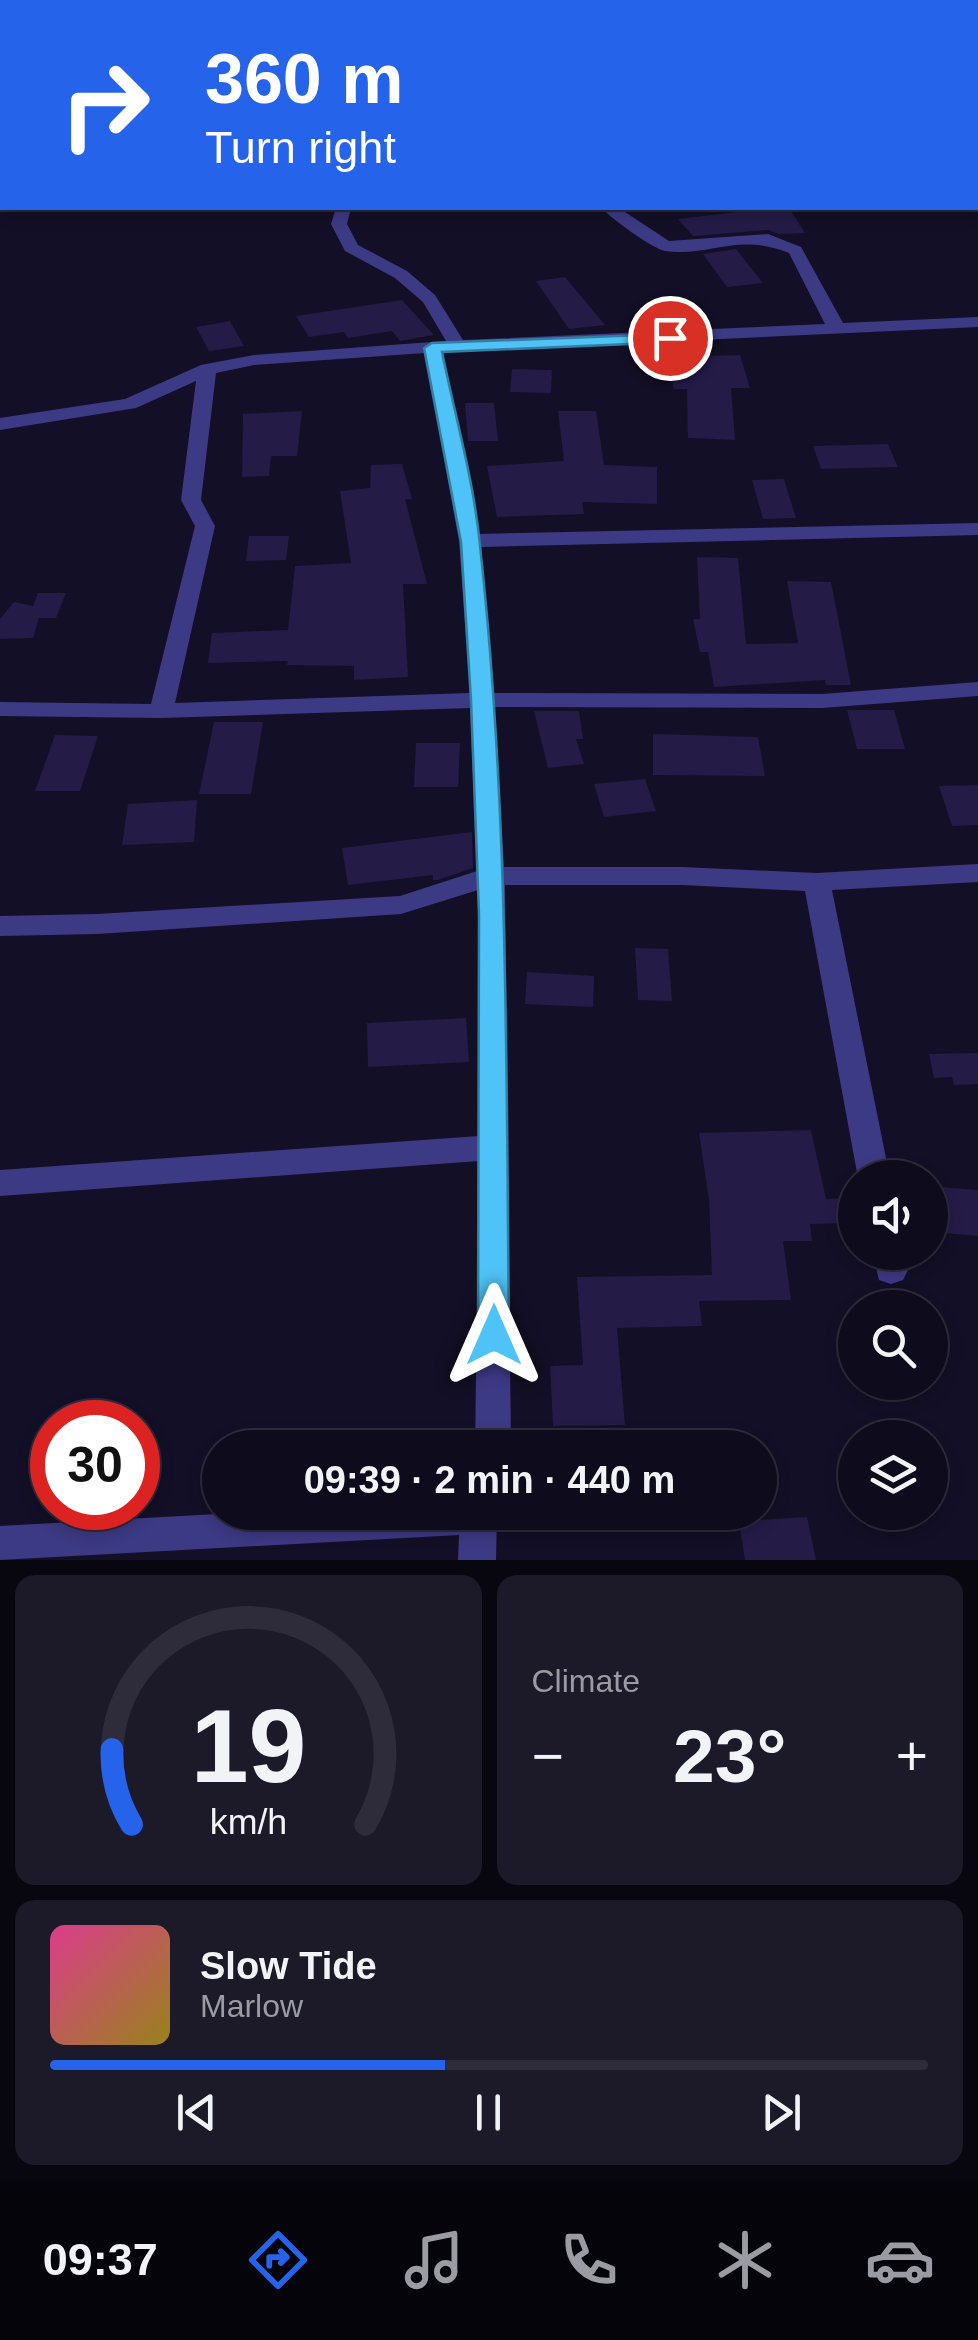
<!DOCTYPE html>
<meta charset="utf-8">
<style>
:root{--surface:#0e0b1c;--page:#1c1929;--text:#f1f3f6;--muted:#9b9ba3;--line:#2e2b3b;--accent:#2563eb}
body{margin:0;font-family:Arial,sans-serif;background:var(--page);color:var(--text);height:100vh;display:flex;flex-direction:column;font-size:38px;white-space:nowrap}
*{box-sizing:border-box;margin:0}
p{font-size:32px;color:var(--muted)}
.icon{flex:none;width:55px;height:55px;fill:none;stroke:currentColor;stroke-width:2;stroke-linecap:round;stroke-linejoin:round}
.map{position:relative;height:1560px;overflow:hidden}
.details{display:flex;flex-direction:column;gap:15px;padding:15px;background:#08060f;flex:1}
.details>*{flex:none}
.top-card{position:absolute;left:0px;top:0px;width:980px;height:210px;box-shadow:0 5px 15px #0003,0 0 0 2px var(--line);background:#2563eb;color:#fff;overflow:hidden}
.controls{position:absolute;left:838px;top:1160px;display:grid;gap:20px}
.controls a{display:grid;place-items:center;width:110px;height:110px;border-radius:50%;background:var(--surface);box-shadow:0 5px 15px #0003,0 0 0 2px var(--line);font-size:50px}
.speed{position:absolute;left:30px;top:1400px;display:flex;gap:20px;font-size:50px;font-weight:700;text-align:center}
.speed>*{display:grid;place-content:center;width:130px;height:130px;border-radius:50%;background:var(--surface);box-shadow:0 5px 15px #0003,0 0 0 2px var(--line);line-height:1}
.speed .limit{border:15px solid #d22;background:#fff;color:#111}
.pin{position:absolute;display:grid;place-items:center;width:85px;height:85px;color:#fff;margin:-42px;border:5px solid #fff;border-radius:50%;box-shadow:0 2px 10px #0007}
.me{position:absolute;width:110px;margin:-55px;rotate:0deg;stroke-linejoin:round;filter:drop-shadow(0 0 8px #0008)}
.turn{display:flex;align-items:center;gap:35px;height:210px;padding:0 40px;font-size:45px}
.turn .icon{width:130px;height:130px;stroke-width:2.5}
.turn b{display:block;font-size:70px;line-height:85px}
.big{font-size:75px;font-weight:600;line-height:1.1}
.details .widget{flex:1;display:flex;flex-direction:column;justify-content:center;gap:15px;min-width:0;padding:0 35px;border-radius:20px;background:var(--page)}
.details .dial{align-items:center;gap:0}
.dial svg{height:260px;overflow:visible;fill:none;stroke:var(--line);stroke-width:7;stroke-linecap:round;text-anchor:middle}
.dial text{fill:var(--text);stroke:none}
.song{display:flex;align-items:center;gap:30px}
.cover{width:120px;height:120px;border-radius:15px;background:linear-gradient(135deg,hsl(330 70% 55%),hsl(50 70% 35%))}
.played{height:10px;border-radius:5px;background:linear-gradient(90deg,var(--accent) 45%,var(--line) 45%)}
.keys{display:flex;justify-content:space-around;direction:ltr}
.heat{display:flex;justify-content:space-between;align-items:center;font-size:55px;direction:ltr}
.details .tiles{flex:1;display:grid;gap:15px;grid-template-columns:1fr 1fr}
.widget:last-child{grid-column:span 2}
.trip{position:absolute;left:202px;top:1430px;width:575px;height:100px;border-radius:50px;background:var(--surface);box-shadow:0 5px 15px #0003,0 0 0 2px var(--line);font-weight:600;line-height:100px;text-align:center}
.tab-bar{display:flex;height:160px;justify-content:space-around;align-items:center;background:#06040b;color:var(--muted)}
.tab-bar .icon{width:70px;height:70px}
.tab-bar .selected{color:var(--accent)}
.tab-bar b{font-size:45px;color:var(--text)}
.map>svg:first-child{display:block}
.building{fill:#241b47}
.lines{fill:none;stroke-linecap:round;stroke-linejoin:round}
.minor{fill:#3d3a85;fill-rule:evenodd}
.route{fill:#4fc3f7;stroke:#337fa1;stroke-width:2.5}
</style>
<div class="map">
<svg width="978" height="1560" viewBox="0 0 978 1560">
<rect width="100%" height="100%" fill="#130f26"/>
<path class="building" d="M 771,208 L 789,208 L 805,233 L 779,234 L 768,230 L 693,236 L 678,219 Z
M 736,249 L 763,283 L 727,287 L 703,254 Z
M 565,277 L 605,325 L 569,329 L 536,281 Z
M 402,300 L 434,335 L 400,341 L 392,331 L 348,338 L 344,332 L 309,337 L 296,316 Z
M 230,321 L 244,346 L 209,351 L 196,327 Z
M 740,355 L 750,388 L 731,388 L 735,440 L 688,438 L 687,389 L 674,389 L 666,357 Z
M 512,369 L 552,370 L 551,393 L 510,392 Z
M 465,403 L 494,403 L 498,441 L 468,441 Z
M 302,411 L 297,456 L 271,456 L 269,476 L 242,477 L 243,414 Z
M 558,411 L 596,411 L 604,465 L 657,467 L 657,504 L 582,502 L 584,514 L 497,517 L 487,466 L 564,461 Z
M 888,444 L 898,467 L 821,469 L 813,446 Z
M 402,464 L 412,499 L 405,499 L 427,584 L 403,584 L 408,677 L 354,680 L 354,666 L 287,665 L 288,661 L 208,663 L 212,633 L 288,630 L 295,566 L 351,563 L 340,491 L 370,488 L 371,465 Z
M 784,479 L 796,518 L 763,519 L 752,480 Z
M 249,536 L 289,536 L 286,560 L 246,561 Z
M 697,557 L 738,558 L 746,644 L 798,643 L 787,581 L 831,582 L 851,685 L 826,685 L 825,680 L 714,687 L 708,652 L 700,652 L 693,619 L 700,619 Z
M 38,593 L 66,593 L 56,618 L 39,618 L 33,638 L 0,639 L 0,619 L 14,602 L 33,606 Z
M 847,710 L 894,710 L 905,749 L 857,749 Z
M 534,711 L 579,711 L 583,739 L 576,739 L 584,764 L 548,768 Z
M 214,722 L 263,722 L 251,794 L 199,794 Z
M 653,734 L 758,737 L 765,776 L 653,775 Z
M 55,735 L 98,736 L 80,791 L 35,791 Z
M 416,743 L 460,743 L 458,787 L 414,787 Z
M 645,779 L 656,811 L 604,817 L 594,784 Z
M 978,785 L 978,825 L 952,826 L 939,786 Z
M 197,800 L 194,842 L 122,845 L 128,804 Z
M 472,832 L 473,868 L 438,880 L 433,880 L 433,875 L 348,885 L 342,848 Z
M 635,948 L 668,949 L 672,1001 L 638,1000 Z
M 527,972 L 594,976 L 593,1007 L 525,1004 Z
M 466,1018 L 469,1062 L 368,1067 L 367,1023 Z
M 978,1053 L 978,1084 L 954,1085 L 952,1077 L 934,1078 L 929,1054 Z
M 811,1130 L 826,1199 L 848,1198 L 853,1223 L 810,1224 L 812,1241 L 783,1241 L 791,1300 L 699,1301 L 702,1326 L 617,1328 L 625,1425 L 553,1426 L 550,1366 L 583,1365 L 577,1277 L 712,1275 L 709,1200 L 699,1133 Z
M 939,1187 L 978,1190 L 978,1236 L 944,1233 Z
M 807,1517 L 816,1560 L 745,1560 L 739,1521 Z"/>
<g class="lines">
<path class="minor" d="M 0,12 L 2,12 L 2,20 L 0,20 Z
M 336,208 L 351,208 L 347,224 L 358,245 L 407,271 L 435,295 L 463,340 L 825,324 L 789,253 C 736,232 711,257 665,251 C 653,249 609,217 602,208 L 619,208 L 669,241 L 768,234 L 801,247 L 843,323 L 978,317 L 978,327 L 443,352 L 479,534 L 978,523 L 978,535 L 481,547 L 493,693 L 822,694 L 978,682 L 978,696 L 822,708 L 494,707 L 504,867 L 682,867 L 817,873 L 978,864 L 978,882 L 832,890 L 890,1178 L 858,1178 L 805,891 L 682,885 L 505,885 L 511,1448 L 475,1448 L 479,1161 L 0,1196 L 0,1170 L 479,1136 L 478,890 L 401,914 L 97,934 L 0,936 L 0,916 L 97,914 L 400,896 L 477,871 L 470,708 L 161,718 L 0,716 L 0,702 L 151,704 L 195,526 L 181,500 L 196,381 L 136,408 L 0,430 L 0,418 L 125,399 L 201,365 L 254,355 L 446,341 L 423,302 L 395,278 L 345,251 L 331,224 ZM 425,353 L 459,541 L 470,693 L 175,703 L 215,526 L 201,500 L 216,373 L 254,365 Z
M 872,1252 L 904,1252 L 908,1270 L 903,1280 L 891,1284 L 879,1280 Z
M 253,1512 L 497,1512 L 496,1560 L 458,1560 L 459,1535 L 0,1560 L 0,1526 Z"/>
</g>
<path class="route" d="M 670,334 L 678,338 L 676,342 L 442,352 C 455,416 474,481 480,546 C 509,808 506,1072 509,1335 L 505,1345 L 494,1349 L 482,1345 L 478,1335 L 479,915 L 471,700 L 461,542 L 424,348 L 432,343 Z"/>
</svg>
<div class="controls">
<a><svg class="icon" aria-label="sound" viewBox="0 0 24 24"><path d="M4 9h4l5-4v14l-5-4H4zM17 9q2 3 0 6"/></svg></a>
<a><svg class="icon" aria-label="search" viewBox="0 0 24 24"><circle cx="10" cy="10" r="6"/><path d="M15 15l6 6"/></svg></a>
<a><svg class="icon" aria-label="layers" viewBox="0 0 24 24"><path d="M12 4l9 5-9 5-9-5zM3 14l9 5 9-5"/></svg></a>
</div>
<div class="speed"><div class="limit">30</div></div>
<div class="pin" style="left:670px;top:338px;background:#d93025"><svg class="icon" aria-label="arrive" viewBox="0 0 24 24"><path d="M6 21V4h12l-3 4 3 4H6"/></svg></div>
<svg class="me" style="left:494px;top:1335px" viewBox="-20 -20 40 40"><path d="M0-17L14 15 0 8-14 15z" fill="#4fc3f7" stroke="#fff" stroke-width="4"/></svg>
<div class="trip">09:39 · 2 min · 440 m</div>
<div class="top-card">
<div class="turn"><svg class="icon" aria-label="right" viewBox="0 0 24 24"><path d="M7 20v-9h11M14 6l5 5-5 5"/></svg><div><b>360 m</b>Turn right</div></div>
</div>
</div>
<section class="details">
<div class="tiles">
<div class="widget dial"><svg viewBox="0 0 100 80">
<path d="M14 69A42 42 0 1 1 86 69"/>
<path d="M14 69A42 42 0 0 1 8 46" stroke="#2563eb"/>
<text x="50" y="56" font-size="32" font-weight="700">19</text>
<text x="50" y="72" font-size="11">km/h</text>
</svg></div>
<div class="widget"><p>Climate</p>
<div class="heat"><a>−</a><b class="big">23°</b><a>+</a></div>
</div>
<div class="widget">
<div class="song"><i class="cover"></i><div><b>Slow Tide</b><p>Marlow</p></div></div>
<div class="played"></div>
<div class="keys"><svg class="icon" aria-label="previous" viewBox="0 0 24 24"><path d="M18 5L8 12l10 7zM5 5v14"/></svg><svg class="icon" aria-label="pause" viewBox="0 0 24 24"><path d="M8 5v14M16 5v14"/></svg><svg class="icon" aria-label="next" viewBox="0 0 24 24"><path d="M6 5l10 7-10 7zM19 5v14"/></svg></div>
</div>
</div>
</section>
<nav class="tab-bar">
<b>09:37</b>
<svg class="icon selected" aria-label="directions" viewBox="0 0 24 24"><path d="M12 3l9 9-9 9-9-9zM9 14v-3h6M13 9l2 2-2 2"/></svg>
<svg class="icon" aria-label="music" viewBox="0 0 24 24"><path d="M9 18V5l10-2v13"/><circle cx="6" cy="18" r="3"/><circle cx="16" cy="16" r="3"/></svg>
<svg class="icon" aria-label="phone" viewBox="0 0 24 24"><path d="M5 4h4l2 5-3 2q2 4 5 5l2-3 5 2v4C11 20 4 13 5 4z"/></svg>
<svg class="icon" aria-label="climate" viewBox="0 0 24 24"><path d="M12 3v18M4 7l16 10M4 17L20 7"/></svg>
<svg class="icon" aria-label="car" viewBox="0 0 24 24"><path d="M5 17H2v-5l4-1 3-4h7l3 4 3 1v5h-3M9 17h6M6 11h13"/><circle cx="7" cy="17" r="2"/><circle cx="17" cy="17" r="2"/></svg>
</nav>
